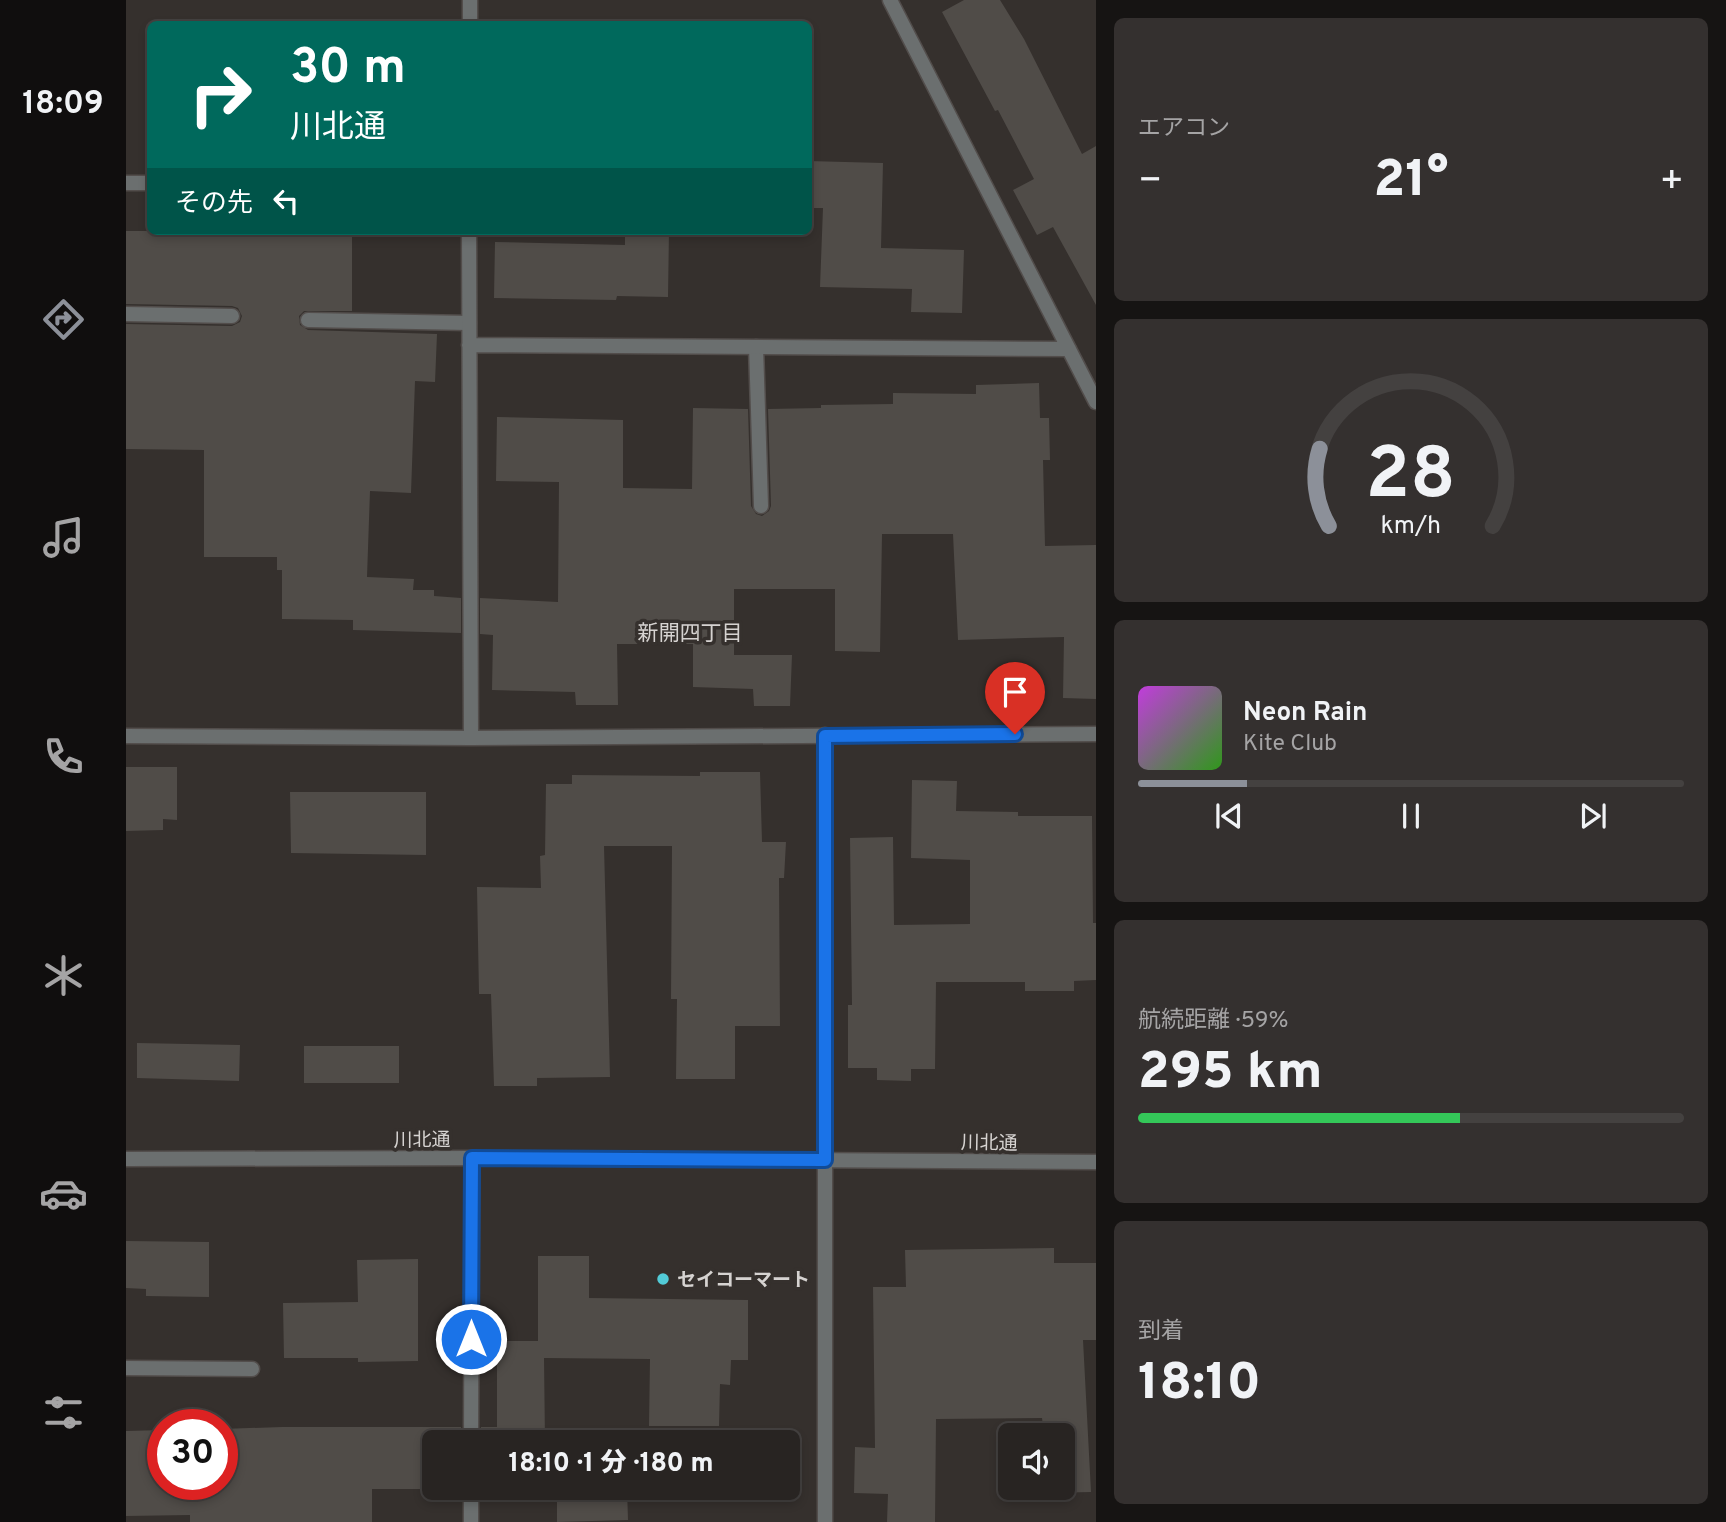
<!DOCTYPE html>
<html lang="ja">
<meta charset="utf-8">
<style>
:root{--surface:#282422;--page:#34302f;--text:#f1f3f6;--muted:#a5a4a5;--line:#444140;--accent:#8c9099}
body{margin:0;font-family:Overpass,"Noto Sans JP",sans-serif;background:var(--page);color:var(--text);height:100vh;display:flex;flex-direction:column;font-size:26px;white-space:nowrap}
*{box-sizing:border-box;margin:0}
p{font-size:23px;color:var(--muted)}
.icon{flex:none;width:38px;height:38px;fill:none;stroke:currentColor;stroke-width:2;stroke-linecap:round;stroke-linejoin:round}
.map{position:relative;flex:1;overflow:hidden}
.panel{display:flex;flex-direction:column;gap:18px;padding:18px;background:#161413;width:630px}
.panel>*{flex:none}
.top-card{position:absolute;left:21px;top:21px;width:665px;height:214px;border-radius:10px;box-shadow:0 4px 10px #0003,0 0 0 2px var(--line);background:#00695c;color:#fff;overflow:hidden}
.controls{position:absolute;left:872px;top:1423px;display:grid;gap:14px}
.controls a{display:grid;place-items:center;width:77px;height:77px;border-radius:10px;background:var(--surface);box-shadow:0 4px 10px #0003,0 0 0 2px var(--line);font-size:35px}
.speed{position:absolute;left:21px;top:1409px;display:flex;gap:14px;font-size:35px;font-weight:700;text-align:center}
.speed>*{display:grid;place-content:center;width:91px;height:91px;border-radius:50%;background:var(--surface);box-shadow:0 4px 10px #0003,0 0 0 2px var(--line);line-height:1}
.speed .limit{border:10px solid #d22;background:#fff;color:#111}
.pin{position:absolute;display:grid;place-items:center;width:60px;height:60px;color:#fff;margin:-72px -30px;border-radius:50% 50% 50% 0;rotate:-45deg;box-shadow:0 0 7px #0007}
.pin .icon{rotate:45deg}
.me{position:absolute;width:77px;margin:-38px;rotate:0deg;stroke-linejoin:round;filter:drop-shadow(0 0 5px #0008)}
.turn{display:flex;align-items:center;gap:24px;height:147px;padding:0 28px;font-size:32px}
.turn .icon{width:91px;height:91px;stroke-width:2.5}
.turn b{display:block;font-size:49px;line-height:60px}
.then{display:flex;align-items:center;height:66px;padding:0 28px;background:#0003;gap:14px;font-size:26px}
.big{font-size:52px;font-weight:800;line-height:1.1}
.panel .tile{flex:1;display:flex;flex-direction:column;justify-content:center;gap:10px;min-width:0;padding:0 24px;border-radius:10px;background:var(--page)}
.panel .dial{align-items:center;gap:0}
.dial svg{height:182px;overflow:visible;fill:none;stroke:var(--line);stroke-width:7;stroke-linecap:round;text-anchor:middle}
.dial text{fill:var(--text);stroke:none}
.song{display:flex;align-items:center;gap:21px}
.cover{width:84px;height:84px;border-radius:10px;background:linear-gradient(135deg,hsl(290 70% 55%),hsl(110 70% 35%))}
.played{height:7px;border-radius:4px;background:linear-gradient(90deg,var(--accent) 20%,var(--line) 20%)}
.keys{display:flex;justify-content:space-around;direction:ltr}
.heat{display:flex;justify-content:space-between;align-items:center;font-size:38px;direction:ltr}
.charge{height:10px;border-radius:5px;background:linear-gradient(90deg,#34c759 59%,var(--line) 0)}
.trip{position:absolute;left:296px;top:1430px;width:378px;height:70px;border-radius:10px;background:var(--surface);box-shadow:0 4px 10px #0003,0 0 0 2px var(--line);font-weight:800;line-height:70px;text-align:center}
main{display:flex;flex:1;min-height:0}
.tabs{display:flex;flex-direction:column;width:126px;justify-content:space-around;align-items:center;background:#100e0e;color:var(--muted)}
.tabs .icon{width:49px;height:49px}
.tabs .current{color:var(--accent)}
.tabs b{font-size:32px;color:var(--text)}
.map>svg:first-child{display:block}
.building{fill:#504c48}
.lines{fill:none;stroke-linecap:round;stroke-linejoin:round}
.service-casing{stroke:#524d4b;stroke-width:17}
.minor-casing{stroke:#524d4b;stroke-width:17}
.tertiary-casing{stroke:#524d4b;stroke-width:17}
.service{stroke:#6b6f6f;stroke-width:14}
.minor{stroke:#6b6f6f;stroke-width:14}
.tertiary{stroke:#6b6f6f;stroke-width:14}
.route-casing{stroke:#114b97;stroke-width:18}
.route{stroke:#1a73e8;stroke-width:12}
.poi-dot{fill:#52cbd7;stroke:#35302d;stroke-width:2.5}
.labels{text-anchor:middle;stroke-width:7;stroke-linejoin:round;paint-order:stroke}
.street-label{font-size:19px;fill:#d6d3d1;stroke:#35302d}
.poi-label{font-size:19px;font-weight:bold;fill:#d6d3d1;stroke:#35302d;text-anchor:start}
.neighbourhood-label{font-size:21px;fill:#d6d3d1;stroke:#35302d}
</style>
<main>
<nav class="tabs">
<b>18:09</b>
<svg class="icon current" aria-label="directions" viewBox="0 0 24 24"><path d="M12 3l9 9-9 9-9-9zM9 14v-3h6M13 9l2 2-2 2"/></svg>
<svg class="icon" aria-label="music" viewBox="0 0 24 24"><path d="M9 18V5l10-2v13"/><circle cx="6" cy="18" r="3"/><circle cx="16" cy="16" r="3"/></svg>
<svg class="icon" aria-label="phone" viewBox="0 0 24 24"><path d="M5 4h4l2 5-3 2q2 4 5 5l2-3 5 2v4C11 20 4 13 5 4z"/></svg>
<svg class="icon" aria-label="climate" viewBox="0 0 24 24"><path d="M12 3v18M4 7l16 10M4 17L20 7"/></svg>
<svg class="icon" aria-label="car" viewBox="0 0 24 24"><path d="M5 17H2v-5l4-1 3-4h7l3 4 3 1v5h-3M9 17h6M6 11h13"/><circle cx="7" cy="17" r="2"/><circle cx="17" cy="17" r="2"/></svg>
<svg class="icon" aria-label="filters" viewBox="0 0 24 24"><path d="M4 7h16M4 17h16"/><circle cx="9" cy="7" r="2"/><circle cx="15" cy="17" r="2"/></svg>
</nav>
<div class="map">
<svg width="970" height="1522" viewBox="0 0 970 1522">
<rect width="100%" height="100%" fill="#35302d"/>
<path class="building" d="M 838,0 L 874,0 L 898,39 L 956,154 L 970,146 L 970,305 L 927,227 L 911,235 L 887,190 L 908,179 L 872,110 L 869,111 L 816,12 Z
M 682,161 L 757,163 L 755,248 L 838,250 L 836,313 L 785,312 L 786,289 L 694,287 L 697,208 L 682,208 Z
M 0,231 L 226,231 L 226,311 L 178,311 L 173,316 L 174,325 L 182,330 L 311,334 L 309,382 L 289,381 L 285,493 L 244,491 L 241,577 L 288,579 L 287,590 L 308,590 L 308,596 L 335,598 L 335,633 L 227,630 L 227,620 L 156,619 L 156,570 L 151,570 L 151,557 L 78,557 L 78,450 L 0,449 L 0,324 L 106,326 L 114,322 L 116,316 L 112,308 L 106,306 L 0,304 Z
M 499,231 L 543,231 L 542,297 L 491,296 L 490,300 L 368,298 L 369,242 L 499,245 Z
M 913,383 L 914,418 L 923,418 L 924,460 L 917,460 L 919,546 L 970,545 L 970,699 L 937,698 L 938,637 L 832,640 L 827,534 L 756,534 L 754,652 L 709,651 L 709,589 L 608,589 L 608,655 L 666,655 L 664,706 L 628,706 L 627,689 L 567,687 L 567,644 L 491,644 L 492,705 L 450,705 L 449,692 L 366,690 L 367,635 L 354,634 L 354,598 L 432,602 L 433,482 L 370,481 L 371,417 L 497,420 L 497,488 L 566,489 L 567,408 L 622,409 L 625,506 L 630,514 L 636,516 L 643,511 L 645,506 L 642,409 L 695,408 L 695,405 L 767,404 L 767,393 L 850,394 L 850,385 Z
M 0,767 L 51,767 L 51,820 L 37,819 L 37,830 L 0,831 Z
M 574,772 L 634,772 L 636,842 L 660,842 L 658,878 L 653,878 L 654,1026 L 609,1026 L 609,1079 L 550,1079 L 551,999 L 545,999 L 546,846 L 478,846 L 484,1077 L 411,1078 L 411,1086 L 368,1086 L 365,994 L 353,994 L 351,887 L 415,888 L 414,856 L 419,855 L 420,784 L 446,784 L 446,775 L 574,776 Z
M 786,780 L 831,781 L 830,811 L 892,812 L 892,816 L 966,816 L 967,923 L 970,923 L 970,980 L 948,981 L 948,991 L 899,991 L 899,982 L 810,982 L 809,1069 L 785,1069 L 785,1081 L 751,1080 L 751,1068 L 722,1068 L 722,1005 L 726,1005 L 724,838 L 767,837 L 768,925 L 844,924 L 844,860 L 785,858 Z
M 164,792 L 300,792 L 300,855 L 165,853 Z
M 11,1043 L 114,1045 L 113,1081 L 11,1078 Z
M 178,1046 L 273,1046 L 273,1083 L 178,1083 Z
M 0,1241 L 83,1242 L 83,1297 L 20,1296 L 20,1289 L 0,1288 Z
M 928,1248 L 928,1263 L 970,1263 L 970,1340 L 957,1340 L 965,1492 L 922,1493 L 922,1488 L 936,1488 L 936,1435 L 918,1435 L 916,1418 L 810,1419 L 809,1522 L 761,1522 L 762,1494 L 728,1493 L 729,1447 L 749,1448 L 747,1287 L 780,1287 L 779,1250 Z
M 412,1256 L 463,1256 L 463,1298 L 622,1300 L 622,1360 L 605,1360 L 604,1385 L 594,1384 L 593,1426 L 523,1426 L 524,1359 L 418,1358 L 419,1442 L 355,1442 L 355,1427 L 371,1427 L 371,1341 L 412,1341 Z
M 292,1259 L 292,1361 L 232,1362 L 232,1358 L 158,1358 L 157,1303 L 232,1302 L 231,1260 Z
M 156,1427 L 335,1427 L 335,1442 L 308,1442 L 308,1488 L 335,1489 L 246,1489 L 246,1522 L 64,1522 L 64,1515 L 0,1516 L 0,1431 L 37,1430 L 37,1484 L 96,1484 L 96,1429 Z
M 355,1488 L 419,1488 L 419,1496 L 373,1496 L 373,1489 Z
M 431,1488 L 501,1488 L 502,1520 L 431,1522 Z"/>
<g class="lines">
<defs>
<path id="service" d="M 0,183 L 24,183
M 0,314 L 106,316
M 182,320 L 343,323
M 630,347 L 635,506
M 0,1368 L 126,1369"/>
<path id="minor" d="M 764,0 L 970,402
M 344,24 L 344,0
M 343,231 L 345,738
M 343,345 L 943,349
M 699,735 L 699,1522
M 0,736 L 345,738 L 970,734
M 345,1442 L 346,1158
M 345,1522 L 345,1488"/>
<path id="tertiary" d="M 0,1159 L 346,1158 L 970,1162"/>
</defs>
<use href="#service" class="service-casing"/>
<use href="#minor" class="minor-casing"/>
<use href="#tertiary" class="tertiary-casing"/>
<use href="#service" class="service"/>
<use href="#minor" class="minor"/>
<use href="#tertiary" class="tertiary"/>
</g>
<g class="lines">
<defs>
<path id="route" d="M 345,1339 L 346,1158 L 699,1160 L 699,736 L 889,734"/>
</defs>
<use href="#route" class="route-casing"/>
<use href="#route" class="route"/>
</g>
<circle class="poi-dot" cx="537" cy="1279" r="7"/>
<g class="labels">
<g class="street-label">
<text x="296" y="1146">川北通</text>
<text transform="translate(863 1142) rotate(1)" y="7">川北通</text>
</g>
<g class="poi-label">
<text x="551" y="1286">セイコーマート</text>
</g>
<g class="neighbourhood-label">
<text x="564" y="640">新開四丁目</text>
</g>
</g>
</svg>
<div class="controls">
<a><svg class="icon" aria-label="sound" viewBox="0 0 24 24"><path d="M4 9h4l5-4v14l-5-4H4zM17 9q2 3 0 6"/></svg></a>
</div>
<div class="speed"><div class="limit">30</div></div>
<div class="pin" style="left:889px;top:734px;background:#d93025"><svg class="icon" aria-label="arrive" viewBox="0 0 24 24"><path d="M6 21V4h12l-3 4 3 4H6"/></svg></div>
<svg class="me" style="left:345px;top:1339px" viewBox="-20 -20 40 40"><circle r="17" fill="#1a73e8" stroke="#fff" stroke-width="3"/><path d="M0-11L8 9 0 5-8 9z" fill="#fff"/></svg>
<div class="trip">18:10 · 1 分 · 180 m</div>
<div class="top-card">
<div class="turn"><svg class="icon" aria-label="right" viewBox="0 0 24 24"><path d="M7 20v-9h11M14 6l5 5-5 5"/></svg><div><b>30 m</b>川北通</div></div>
<div class="then">その先<svg class="icon" aria-label="left" viewBox="0 0 24 24"><path d="M17 20v-9H6M10 6l-5 5 5 5"/></svg></div>
</div>
</div>
<section class="panel">
<div class="tile"><p>エアコン</p>
<div class="heat"><a>−</a><b class="big">21°</b><a>+</a></div>
</div>
<div class="tile dial"><svg viewBox="0 0 100 80">
<path d="M14 69A42 42 0 1 1 86 69"/>
<path d="M14 69A42 42 0 0 1 10 35" stroke="#8c9099"/>
<text x="50" y="56" font-size="32" font-weight="700">28</text>
<text x="50" y="72" font-size="11">km/h</text>
</svg></div>
<div class="tile">
<div class="song"><i class="cover"></i><div><b>Neon Rain</b><p>Kite Club</p></div></div>
<div class="played"></div>
<div class="keys"><svg class="icon" aria-label="previous" viewBox="0 0 24 24"><path d="M18 5L8 12l10 7zM5 5v14"/></svg><svg class="icon" aria-label="pause" viewBox="0 0 24 24"><path d="M8 5v14M16 5v14"/></svg><svg class="icon" aria-label="next" viewBox="0 0 24 24"><path d="M6 5l10 7-10 7zM19 5v14"/></svg></div>
</div>
<div class="tile"><p>航続距離 · 59%</p><b class="big">295 km</b><div class="charge"></div></div>
<div class="tile"><p>到着</p><b class="big">18:10</b></div>
</section>
</main>
